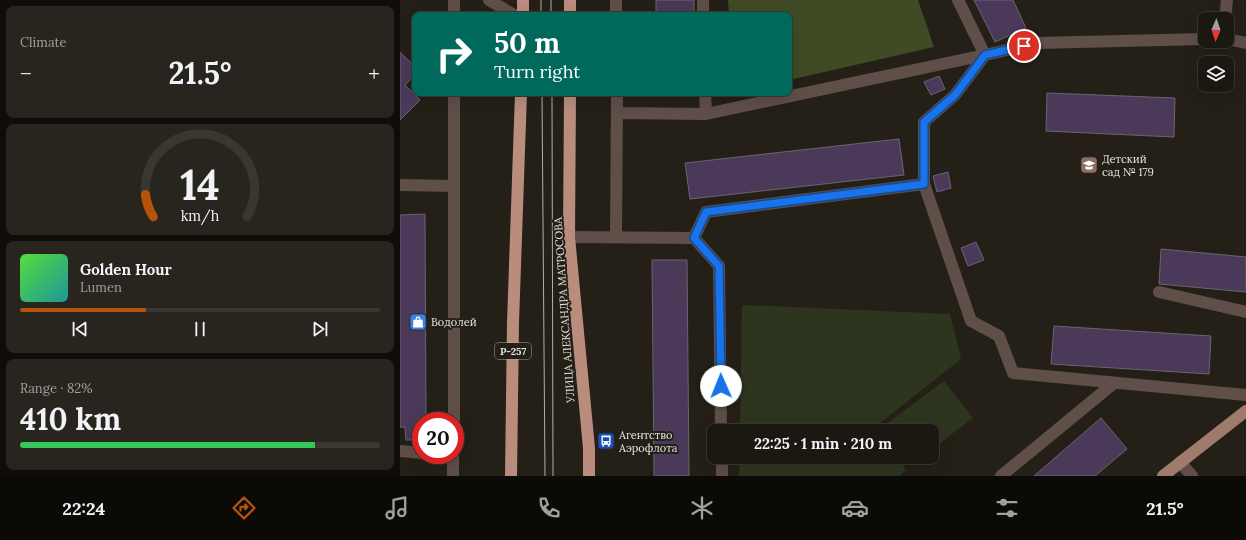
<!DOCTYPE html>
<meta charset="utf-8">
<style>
:root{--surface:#1b1811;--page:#28251f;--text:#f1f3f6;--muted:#a0a09f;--line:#393731;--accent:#b45309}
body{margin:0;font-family:Lora,serif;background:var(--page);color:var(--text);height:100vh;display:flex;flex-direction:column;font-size:15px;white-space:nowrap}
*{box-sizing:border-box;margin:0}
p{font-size:13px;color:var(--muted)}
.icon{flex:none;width:22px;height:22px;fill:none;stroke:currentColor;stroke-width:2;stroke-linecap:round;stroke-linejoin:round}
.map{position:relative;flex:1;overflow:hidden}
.drawer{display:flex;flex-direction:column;gap:6px;padding:6px;background:#0f0d09;width:400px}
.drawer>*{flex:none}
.banner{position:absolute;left:12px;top:12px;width:380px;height:84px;border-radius:8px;box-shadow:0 4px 16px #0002,0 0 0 1px var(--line);background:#00695c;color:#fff;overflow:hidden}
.needle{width:26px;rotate:182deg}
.buttons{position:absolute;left:798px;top:12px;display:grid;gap:8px}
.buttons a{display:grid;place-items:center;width:36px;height:36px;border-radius:8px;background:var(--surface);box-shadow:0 4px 16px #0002,0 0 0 1px var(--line);font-size:20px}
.speed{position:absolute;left:12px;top:412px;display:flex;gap:8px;font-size:20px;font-weight:700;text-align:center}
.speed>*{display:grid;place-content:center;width:52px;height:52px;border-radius:50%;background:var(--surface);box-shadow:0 4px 16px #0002,0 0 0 1px var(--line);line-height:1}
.speed .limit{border:6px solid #d22;background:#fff;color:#111}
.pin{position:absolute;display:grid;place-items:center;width:34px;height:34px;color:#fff;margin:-17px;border:2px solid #fff;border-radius:50%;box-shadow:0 1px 4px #0007}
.me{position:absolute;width:44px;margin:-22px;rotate:359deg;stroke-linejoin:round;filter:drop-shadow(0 0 3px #0008)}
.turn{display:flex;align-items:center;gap:14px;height:84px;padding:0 16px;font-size:18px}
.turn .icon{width:52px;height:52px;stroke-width:2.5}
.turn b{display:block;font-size:28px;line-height:34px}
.big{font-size:30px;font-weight:700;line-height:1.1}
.drawer .tile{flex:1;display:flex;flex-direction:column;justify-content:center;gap:6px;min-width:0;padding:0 14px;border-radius:8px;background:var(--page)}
.drawer .dial{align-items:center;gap:0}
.dial svg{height:104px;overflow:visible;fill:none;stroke:var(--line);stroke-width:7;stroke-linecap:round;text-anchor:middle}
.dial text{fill:var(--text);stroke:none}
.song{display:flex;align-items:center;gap:12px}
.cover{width:48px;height:48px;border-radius:6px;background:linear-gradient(135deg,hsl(110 70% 55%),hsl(180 70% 35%))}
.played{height:4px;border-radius:2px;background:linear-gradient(90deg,var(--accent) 35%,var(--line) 35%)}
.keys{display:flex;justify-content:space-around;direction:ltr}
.heat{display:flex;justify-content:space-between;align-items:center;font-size:22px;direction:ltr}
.charge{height:6px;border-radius:3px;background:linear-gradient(90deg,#34c759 82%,var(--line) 0)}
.trip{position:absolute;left:307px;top:424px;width:232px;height:40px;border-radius:8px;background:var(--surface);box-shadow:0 4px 16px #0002,0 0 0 1px var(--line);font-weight:700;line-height:40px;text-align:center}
.menu{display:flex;height:64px;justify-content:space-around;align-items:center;background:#0b0a07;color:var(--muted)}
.menu .icon{width:28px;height:28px}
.menu .selected{color:var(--accent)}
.menu b{font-size:18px;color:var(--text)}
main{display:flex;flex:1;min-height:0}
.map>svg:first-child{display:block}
.green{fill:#2e351f}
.forest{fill:#404b26}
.building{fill:#4a3959;stroke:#6a656f}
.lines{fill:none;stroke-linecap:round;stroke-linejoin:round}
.minor{stroke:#604e48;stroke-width:12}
.major{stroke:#9f7b6e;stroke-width:12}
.highway{stroke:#b98c7d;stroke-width:12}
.tram{stroke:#b3b0a9;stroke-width:1}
.route-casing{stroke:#114b97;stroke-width:10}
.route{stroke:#1a73e8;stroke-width:7}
.labels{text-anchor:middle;stroke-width:4;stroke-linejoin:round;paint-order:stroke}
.shield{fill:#242017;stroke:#acaaa3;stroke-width:1}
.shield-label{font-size:10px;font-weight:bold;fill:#e7e5df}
.poi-label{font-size:11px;fill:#e7e5df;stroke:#242017;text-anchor:start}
.street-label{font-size:11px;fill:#e7e5df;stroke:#242017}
</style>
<main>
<section class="drawer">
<div class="tile"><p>Climate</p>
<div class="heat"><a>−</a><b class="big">21.5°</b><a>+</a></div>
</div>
<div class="tile dial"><svg viewBox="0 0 100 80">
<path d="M14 69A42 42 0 1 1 86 69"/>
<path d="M14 69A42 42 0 0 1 8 52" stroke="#b45309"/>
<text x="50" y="56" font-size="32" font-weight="700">14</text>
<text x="50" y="72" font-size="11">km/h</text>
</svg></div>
<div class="tile">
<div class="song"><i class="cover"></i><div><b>Golden Hour</b><p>Lumen</p></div></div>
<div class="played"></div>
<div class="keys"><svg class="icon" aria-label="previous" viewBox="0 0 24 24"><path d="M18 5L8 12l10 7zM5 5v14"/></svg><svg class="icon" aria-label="pause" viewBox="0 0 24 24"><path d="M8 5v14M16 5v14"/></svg><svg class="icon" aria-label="next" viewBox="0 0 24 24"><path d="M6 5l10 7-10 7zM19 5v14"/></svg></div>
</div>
<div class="tile"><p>Range · 82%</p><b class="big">410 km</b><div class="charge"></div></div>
</section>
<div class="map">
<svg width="846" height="476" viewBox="0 0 846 476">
<rect width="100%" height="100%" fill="#242017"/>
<path class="green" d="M 342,305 L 550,314 L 561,359 L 475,427 L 478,431 L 340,431 Z
M 544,381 L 573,418 L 532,449 L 532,431 L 484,431 L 481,428 Z
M 340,457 L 497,457 L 506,470 L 499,476 L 339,476 Z
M 503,457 L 521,457 L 510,465 Z"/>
<path class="forest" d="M 328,0 L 518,0 L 534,47 L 389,80 L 389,15 L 329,15 Z"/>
<path class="building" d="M 256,0 L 294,0 L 294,15 L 256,15 Z
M 574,0 L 613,0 L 626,28 L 595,42 Z
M 0,52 L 15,67 L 15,75 L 5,85 L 20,100 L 0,120 Z
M 539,76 L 545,89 L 531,95 L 524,82 Z
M 647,93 L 775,98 L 774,137 L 646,131 Z
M 499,139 L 504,175 L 290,199 L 285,163 Z
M 548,172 L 551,188 L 537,192 L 533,176 Z
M 25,214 L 26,421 L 21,421 L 21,440 L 6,440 L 5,427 L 0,427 L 0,215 Z
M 576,242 L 584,260 L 568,266 L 561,248 Z
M 761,249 L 846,257 L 846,292 L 759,284 Z
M 252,260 L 287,260 L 289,476 L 254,476 Z
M 654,326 L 811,336 L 809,374 L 651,364 Z
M 701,418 L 727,449 L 695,476 L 634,476 Z"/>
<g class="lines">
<path class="minor" d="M 54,0 L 54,15
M 89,0 L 114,15
M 216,0 L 216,15
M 303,0 L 303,15
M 825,19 L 827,0
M 827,39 L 846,43
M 305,93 L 306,114
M 217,113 L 306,114 L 585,55 L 558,0
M 524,184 L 571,321 L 599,336 L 613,373 L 846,395
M 0,185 L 54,186
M 169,237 L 294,238 L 319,266 L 321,431
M 216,237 L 217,93
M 294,238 L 306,212 L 524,184 L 524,122 L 555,95 L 585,55 L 637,43 L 805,39
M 759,292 L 846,312
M 54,421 L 54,93
M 0,451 L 21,453
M 322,457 L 322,476
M 780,462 L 792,476
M 53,476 L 53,455
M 601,476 L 714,383"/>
<path class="major" d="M 763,476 L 846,411"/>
<path class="highway" d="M 123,0 L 123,15
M 170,15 L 170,0
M 170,93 L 169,237 L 189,448 L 189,476
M 111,476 L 113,323 L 121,93"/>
<path class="tram" d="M 141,0 L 141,15
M 151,0 L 151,15
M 142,93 L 145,476
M 152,93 L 153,476"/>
</g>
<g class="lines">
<defs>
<path id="route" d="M 321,386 L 319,266 L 294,238 L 306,212 L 524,184 L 524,122 L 555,95 L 585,55 L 624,46"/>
</defs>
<use href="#route" class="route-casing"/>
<use href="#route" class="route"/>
</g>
<defs>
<symbol id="school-square" viewBox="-11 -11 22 22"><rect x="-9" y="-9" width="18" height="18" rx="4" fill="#8d6e63" stroke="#242017"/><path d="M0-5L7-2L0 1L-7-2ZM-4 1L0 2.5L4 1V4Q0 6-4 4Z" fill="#fff"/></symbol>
<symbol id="shop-square" viewBox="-11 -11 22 22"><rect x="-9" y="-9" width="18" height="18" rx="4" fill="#3f7fe0" stroke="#242017"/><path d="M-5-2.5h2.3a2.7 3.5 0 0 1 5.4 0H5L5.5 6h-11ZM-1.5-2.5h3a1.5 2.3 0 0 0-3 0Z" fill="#fff"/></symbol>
<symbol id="bus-square" viewBox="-11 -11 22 22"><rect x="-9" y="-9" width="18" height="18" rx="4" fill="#1a4fb4" stroke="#242017"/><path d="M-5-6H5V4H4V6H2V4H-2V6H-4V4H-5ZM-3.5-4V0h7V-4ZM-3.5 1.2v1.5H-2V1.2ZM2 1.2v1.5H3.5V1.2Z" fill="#fff"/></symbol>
</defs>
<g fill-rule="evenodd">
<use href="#school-square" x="679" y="155" width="20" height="20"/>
<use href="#shop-square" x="8" y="312" width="20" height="20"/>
<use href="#bus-square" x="196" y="431" width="20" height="20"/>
</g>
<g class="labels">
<rect class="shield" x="95" y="343" width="36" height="16" rx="3"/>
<g class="shield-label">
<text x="113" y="355">Р-257</text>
</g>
<g class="poi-label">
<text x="702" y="163">Детский<tspan x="702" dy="13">сад № 179</tspan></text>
<text x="31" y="326">Водолей</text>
<text x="219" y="439">Агентство<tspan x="219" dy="13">Аэрофлота</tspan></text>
</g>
<g class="street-label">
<text transform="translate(164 310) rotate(-94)" y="4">УЛИЦА АЛЕКСАНДРА МАТРОСОВА</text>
</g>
</g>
</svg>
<div class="buttons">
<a><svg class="needle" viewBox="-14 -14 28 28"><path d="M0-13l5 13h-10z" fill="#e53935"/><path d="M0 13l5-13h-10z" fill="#a0a09f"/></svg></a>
<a><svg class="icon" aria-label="layers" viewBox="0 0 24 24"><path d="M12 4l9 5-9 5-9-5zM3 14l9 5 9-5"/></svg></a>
</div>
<div class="speed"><div class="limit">20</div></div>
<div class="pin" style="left:624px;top:46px;background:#d93025"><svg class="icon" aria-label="arrive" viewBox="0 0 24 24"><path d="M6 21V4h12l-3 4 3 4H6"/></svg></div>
<svg class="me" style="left:321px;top:386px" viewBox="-20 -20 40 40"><circle r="19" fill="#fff"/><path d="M0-13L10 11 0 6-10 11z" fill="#1a73e8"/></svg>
<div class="trip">22:25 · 1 min · 210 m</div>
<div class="banner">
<div class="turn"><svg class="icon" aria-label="right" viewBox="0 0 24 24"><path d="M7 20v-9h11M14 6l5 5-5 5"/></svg><div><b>50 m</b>Turn right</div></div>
</div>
</div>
</main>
<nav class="menu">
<b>22:24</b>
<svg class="icon selected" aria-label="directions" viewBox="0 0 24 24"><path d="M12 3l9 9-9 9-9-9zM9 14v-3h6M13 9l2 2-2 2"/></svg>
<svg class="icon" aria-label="music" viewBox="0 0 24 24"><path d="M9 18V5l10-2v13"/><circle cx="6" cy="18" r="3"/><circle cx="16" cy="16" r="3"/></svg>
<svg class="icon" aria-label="phone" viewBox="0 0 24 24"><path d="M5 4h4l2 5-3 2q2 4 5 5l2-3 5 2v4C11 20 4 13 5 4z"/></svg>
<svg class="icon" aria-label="climate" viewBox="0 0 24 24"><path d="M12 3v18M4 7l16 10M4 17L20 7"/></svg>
<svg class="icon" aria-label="car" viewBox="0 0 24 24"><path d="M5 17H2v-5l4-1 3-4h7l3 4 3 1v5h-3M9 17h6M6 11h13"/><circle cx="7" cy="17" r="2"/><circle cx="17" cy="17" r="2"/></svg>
<svg class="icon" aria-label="filters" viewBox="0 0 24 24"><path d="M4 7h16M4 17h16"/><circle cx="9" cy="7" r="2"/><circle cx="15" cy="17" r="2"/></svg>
<b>21.5°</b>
</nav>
